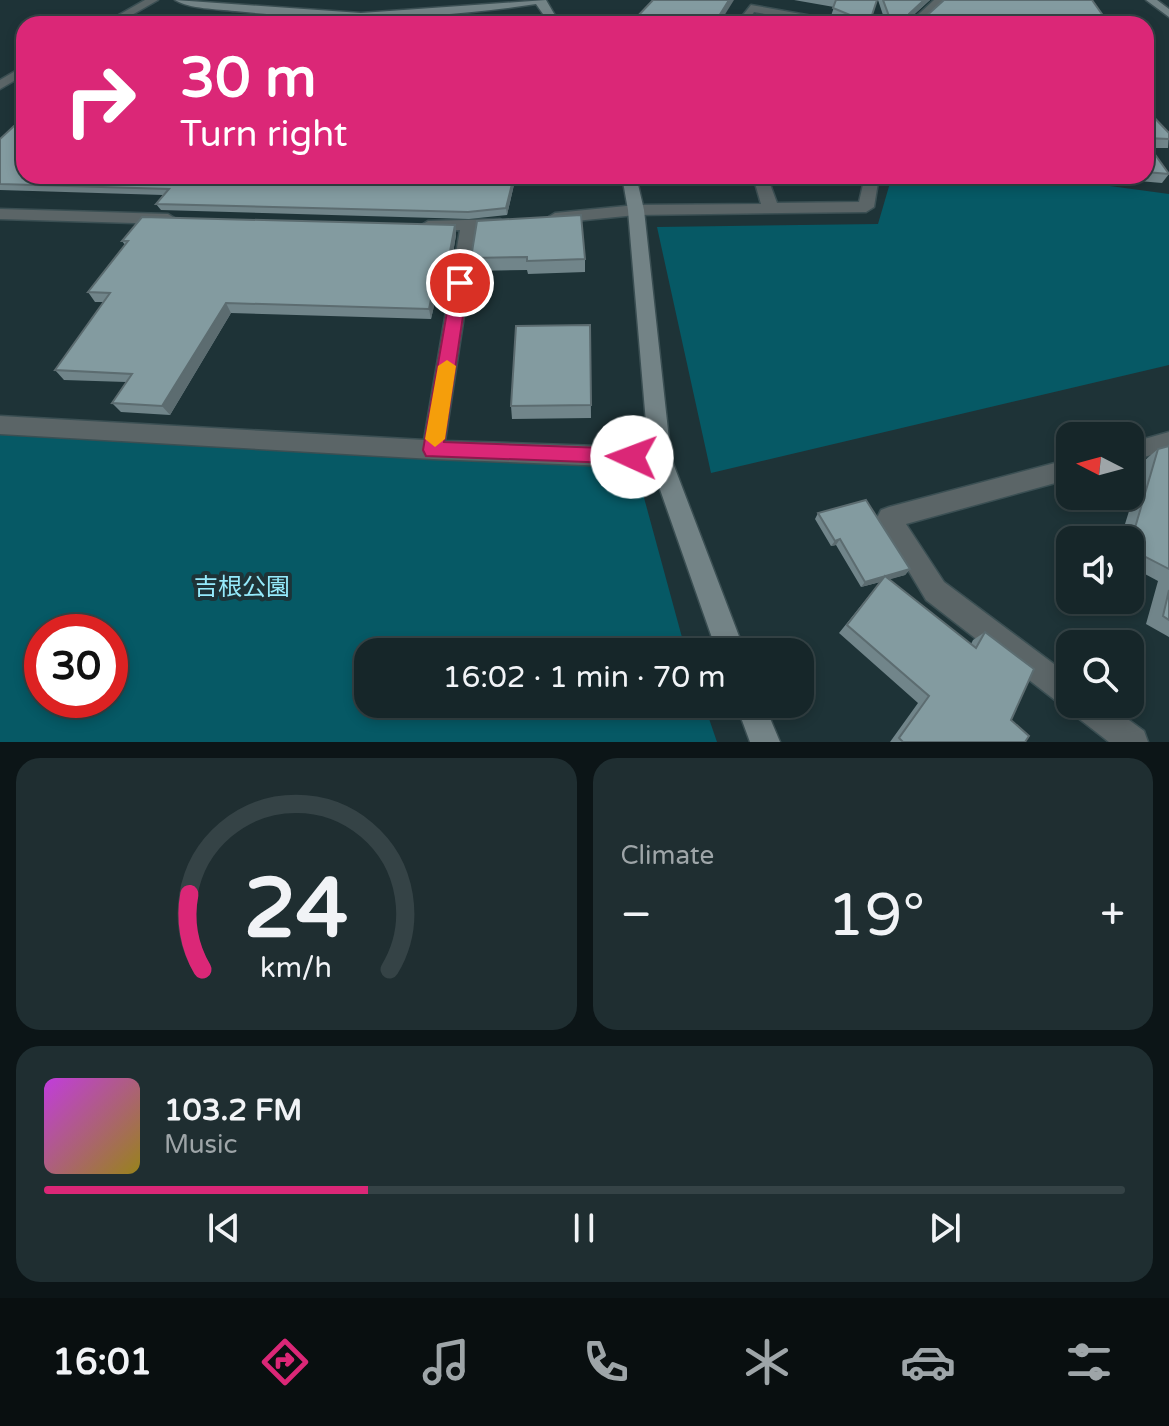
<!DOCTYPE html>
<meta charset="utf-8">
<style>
:root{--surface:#162629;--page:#1f2e31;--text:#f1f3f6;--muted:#9ea5a8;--line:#354346;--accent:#db2777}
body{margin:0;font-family:"Varela Round","Noto Sans JP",sans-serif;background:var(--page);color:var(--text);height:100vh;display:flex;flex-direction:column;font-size:30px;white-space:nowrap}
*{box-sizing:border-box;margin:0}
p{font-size:26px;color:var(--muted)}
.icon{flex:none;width:44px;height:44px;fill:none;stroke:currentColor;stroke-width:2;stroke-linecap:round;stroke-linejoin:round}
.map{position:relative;height:742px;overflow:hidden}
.details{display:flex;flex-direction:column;gap:16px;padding:16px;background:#0c1517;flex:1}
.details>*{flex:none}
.guide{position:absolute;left:16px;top:16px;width:1138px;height:168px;border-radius:24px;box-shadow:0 4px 12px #0003,0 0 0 2px var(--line);background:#db2777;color:#fff;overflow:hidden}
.needle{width:52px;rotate:276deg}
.controls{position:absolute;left:1056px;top:422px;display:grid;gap:16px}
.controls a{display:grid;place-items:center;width:88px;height:88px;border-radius:16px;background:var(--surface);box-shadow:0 4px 12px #0003,0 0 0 2px var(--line);font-size:40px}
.speed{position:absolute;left:24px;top:614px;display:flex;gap:16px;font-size:40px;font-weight:700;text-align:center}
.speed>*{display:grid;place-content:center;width:104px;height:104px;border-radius:50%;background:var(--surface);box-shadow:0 4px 12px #0003,0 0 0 2px var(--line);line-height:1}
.speed .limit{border:12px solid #d22;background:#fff;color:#111}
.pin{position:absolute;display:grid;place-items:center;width:68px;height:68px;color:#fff;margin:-34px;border:4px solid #fff;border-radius:50%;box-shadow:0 2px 8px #0007}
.me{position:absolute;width:88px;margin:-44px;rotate:272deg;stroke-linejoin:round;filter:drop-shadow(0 0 6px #0008)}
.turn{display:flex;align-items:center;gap:28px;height:168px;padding:0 32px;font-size:36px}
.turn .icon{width:104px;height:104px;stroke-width:2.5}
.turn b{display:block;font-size:56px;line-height:68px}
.big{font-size:60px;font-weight:600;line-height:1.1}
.details .tile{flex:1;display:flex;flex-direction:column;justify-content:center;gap:12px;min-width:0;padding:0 28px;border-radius:24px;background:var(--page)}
.details .dial{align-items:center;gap:0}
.dial svg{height:208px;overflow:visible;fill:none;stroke:var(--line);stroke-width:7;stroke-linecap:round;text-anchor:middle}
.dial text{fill:var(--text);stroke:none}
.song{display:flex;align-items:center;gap:24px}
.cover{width:96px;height:96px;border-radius:12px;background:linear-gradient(135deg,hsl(290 70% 55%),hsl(50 70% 35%))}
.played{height:8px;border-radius:4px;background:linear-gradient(90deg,var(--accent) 30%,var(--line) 30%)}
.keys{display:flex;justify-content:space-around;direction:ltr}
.heat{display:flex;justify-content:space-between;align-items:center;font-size:44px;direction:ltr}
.details .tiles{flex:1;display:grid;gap:16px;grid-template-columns:1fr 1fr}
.tile:last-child{grid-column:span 2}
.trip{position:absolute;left:354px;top:638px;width:460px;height:80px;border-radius:24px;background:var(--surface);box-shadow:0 4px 12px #0003,0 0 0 2px var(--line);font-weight:600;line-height:80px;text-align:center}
.tabs{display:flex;height:128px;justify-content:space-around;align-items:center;background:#090f10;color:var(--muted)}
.tabs .icon{width:56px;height:56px}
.tabs .current{color:var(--accent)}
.tabs b{font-size:36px;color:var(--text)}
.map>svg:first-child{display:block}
.green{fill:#065965;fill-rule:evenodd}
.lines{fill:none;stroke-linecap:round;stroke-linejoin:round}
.street-casing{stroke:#3b4f53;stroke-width:3}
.secondary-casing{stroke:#3b4f53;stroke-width:3}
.street{fill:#5b6567;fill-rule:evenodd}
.secondary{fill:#738386;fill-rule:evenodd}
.wall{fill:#71858a}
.shaded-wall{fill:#5c6c70}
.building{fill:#839ba0;stroke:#5c6c70;stroke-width:2}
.route{fill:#db2777;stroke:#8e194d;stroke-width:2}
.slow{fill:#f59e0b}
.labels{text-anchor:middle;stroke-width:8;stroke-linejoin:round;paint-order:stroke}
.near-park-label{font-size:24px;fill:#95eafb;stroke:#1e3337}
</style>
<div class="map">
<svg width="1169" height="742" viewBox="0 0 1169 742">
<rect width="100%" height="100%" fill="#1e3337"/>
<path class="green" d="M 892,176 L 1036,176 L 1169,194 L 1169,365 L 711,473 L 657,227 L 878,224 Z
M 0,434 L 622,468 L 640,483 L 686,652 L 368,652 L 368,704 L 704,704 L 717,742 L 0,742 ZM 42,632 L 110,632 L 110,700 L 42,700 Z"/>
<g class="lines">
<defs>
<path id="street" d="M 145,0 L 158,0 L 116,24 L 103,24 Z
M 934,0 L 945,0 L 919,24 L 908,24 Z
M 751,5 L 840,21 L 845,24 L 822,24 L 754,12 L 746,24 L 736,24 Z
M 24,66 L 24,75 L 0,89 L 0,80 Z
M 753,176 L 767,176 L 777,203 L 859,202 L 865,176 L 879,176 L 874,207 L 866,212 L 636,215 L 555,223 L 547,218 L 555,213 L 636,205 L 761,204 Z
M 0,209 L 168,214 L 176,219 L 168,224 L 0,219 Z
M 500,219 L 508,224 L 506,228 L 477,230 L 445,441 L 660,448 L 668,451 L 671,458 L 668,465 L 660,468 L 433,459 L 0,434 L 0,416 L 424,440 L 460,230 L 428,231 L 420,226 L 428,221 Z
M 1169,432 L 1169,450 L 1130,461 L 1130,443 Z
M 1070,459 L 1070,479 L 906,524 L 944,582 L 1070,676 L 1070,704 L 1107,704 L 1144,731 L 1148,742 L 1109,742 L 1073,714 L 1070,708 L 1060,704 L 926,600 L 877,518 L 881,510 L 889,507 Z"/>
<path id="secondary" d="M 175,0 L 361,13 L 546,0 L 560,24 L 550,24 L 536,4 C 436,19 336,22 235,11 C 217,9 190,9 175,0 Z
M 1146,0 L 1157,0 L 1169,9 L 1169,17 Z
M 622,176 L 636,176 L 644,210 L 671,458 L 745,652 L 717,652 L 649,458 L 628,210 Z
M 736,704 L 764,704 L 780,742 L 750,742 Z"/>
</defs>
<use href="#street" class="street-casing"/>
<use href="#secondary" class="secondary-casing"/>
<use href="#street" class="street"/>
<use href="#secondary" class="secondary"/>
</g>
<path class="wall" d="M 794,0 L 877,0 L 869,24 L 837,19 L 831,16 L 834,7 Z
M 878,0 L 930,0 L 910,18 L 1109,24 L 886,24 Z
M 1146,109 L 1169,133 L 1168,148 L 1150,148 L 1169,174 L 1162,183 L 1080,176 L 1146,176 Z
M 0,139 L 516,176 L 507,215 L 469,219 L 161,210 L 156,204 L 163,195 L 0,190 Z
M 477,221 L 585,259 L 585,272 L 528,274 L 527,270 L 473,271 L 471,258 Z
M 455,225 L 456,235 L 450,271 L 442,271 L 431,319 L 231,313 L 170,415 L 121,412 L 112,403 L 126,382 L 64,380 L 55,370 L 104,302 L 95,302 L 88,292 L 125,245 L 122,241 Z
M 590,325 L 591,418 L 512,419 L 511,406 Z
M 1169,446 L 1169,637 L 1146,624 L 1158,581 L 1130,566 L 1130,540 L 1120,540 L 1145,460 L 1158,449 Z
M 818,513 L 910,569 L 905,575 L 889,579 L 971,644 L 973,640 L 985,632 L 1011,720 L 1025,742 L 890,742 L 918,703 L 839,633 L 880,582 L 861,587 L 836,545 L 831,546 L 815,519 Z"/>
<path class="shaded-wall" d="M 729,0 L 734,0 L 719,24 L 714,24 Z
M 924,0 L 930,0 L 906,22 L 909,14 Z
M 514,176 L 516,176 L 507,215 L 506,208 Z
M 455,225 L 456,235 L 450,271 L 448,262 Z
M 439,262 L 442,271 L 431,319 L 429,309 Z
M 226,303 L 231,313 L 170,415 L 162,406 Z
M 840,539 L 836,545 L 831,546 L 835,541 Z
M 910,569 L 905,575 L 881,582 L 885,577 Z
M 885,577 L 880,582 L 861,587 L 865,582 Z"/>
<path class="building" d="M 653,0 L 729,0 L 714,24 L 634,24 L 633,21 Z
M 836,0 L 877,0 L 869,24 L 826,24 L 828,19 L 847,19 L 850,15 L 833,8 Z
M 883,0 L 924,0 L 909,14 L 909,18 L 924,18 L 944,0 L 1092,0 L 1109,24 L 892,24 Z
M 1146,109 L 1169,133 L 1169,139 L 1146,138 Z
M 14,126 L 24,127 L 24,176 L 514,176 L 506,208 L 468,212 L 156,204 L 169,189 L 0,184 L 0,139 Z
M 1146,142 L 1169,174 L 1146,172 Z
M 581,215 L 585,259 L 527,261 L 527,257 L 471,258 L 477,221 Z
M 142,217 L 455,225 L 448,262 L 439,262 L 429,309 L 226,303 L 162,406 L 112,403 L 132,374 L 55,370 L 110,293 L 88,292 L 128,241 L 122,241 Z
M 590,325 L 591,405 L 511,406 L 516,326 Z
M 1169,446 L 1169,569 L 1130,549 L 1130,545 L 1158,449 Z
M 866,500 L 910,569 L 865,582 L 840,539 L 835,541 L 818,513 Z
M 885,576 L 976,648 L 985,632 L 1034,669 L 1011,720 L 1029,736 L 1025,742 L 903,742 L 899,738 L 929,696 L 847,625 Z
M 1169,590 L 1169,620 L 1163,616 Z"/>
<path class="route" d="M 460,278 L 468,283 L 444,442 L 632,449 L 642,457 L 639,464 L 426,456 L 423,450 L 452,283 Z"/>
<path class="slow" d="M 447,360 L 456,366 L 445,439 L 435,447 L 425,439 L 438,366 Z"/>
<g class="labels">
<g class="near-park-label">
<text x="242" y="595">吉根公園</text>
</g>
</g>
</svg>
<div class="controls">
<a><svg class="needle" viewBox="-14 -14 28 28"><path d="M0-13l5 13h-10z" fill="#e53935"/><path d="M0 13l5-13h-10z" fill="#9ea5a8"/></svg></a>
<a><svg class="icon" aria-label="sound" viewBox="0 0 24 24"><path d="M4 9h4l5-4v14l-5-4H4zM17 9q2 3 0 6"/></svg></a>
<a><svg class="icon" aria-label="search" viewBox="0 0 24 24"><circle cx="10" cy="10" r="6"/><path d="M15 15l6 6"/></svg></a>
</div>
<div class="speed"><div class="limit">30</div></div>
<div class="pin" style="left:460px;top:283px;background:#d93025"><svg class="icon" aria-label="arrive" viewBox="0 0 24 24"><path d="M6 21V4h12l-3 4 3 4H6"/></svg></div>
<svg class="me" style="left:632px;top:457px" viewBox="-20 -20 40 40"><circle r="19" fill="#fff"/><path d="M0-13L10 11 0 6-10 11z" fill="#db2777"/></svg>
<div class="trip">16:02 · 1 min · 70 m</div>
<div class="guide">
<div class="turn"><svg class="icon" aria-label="right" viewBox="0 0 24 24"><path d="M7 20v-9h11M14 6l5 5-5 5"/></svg><div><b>30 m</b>Turn right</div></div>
</div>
</div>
<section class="details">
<div class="tiles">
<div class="tile dial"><svg viewBox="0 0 100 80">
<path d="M14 69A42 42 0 1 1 86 69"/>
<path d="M14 69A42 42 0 0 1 9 40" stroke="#db2777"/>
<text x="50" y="56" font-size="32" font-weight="700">24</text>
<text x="50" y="72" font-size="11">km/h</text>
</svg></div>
<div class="tile"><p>Climate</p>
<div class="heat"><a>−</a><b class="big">19°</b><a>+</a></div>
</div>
<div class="tile">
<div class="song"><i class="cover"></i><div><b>103.2 FM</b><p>Music</p></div></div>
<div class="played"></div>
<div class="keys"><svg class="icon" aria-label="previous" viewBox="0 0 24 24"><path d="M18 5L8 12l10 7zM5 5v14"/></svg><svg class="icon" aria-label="pause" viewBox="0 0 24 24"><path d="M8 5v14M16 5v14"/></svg><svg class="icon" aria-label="next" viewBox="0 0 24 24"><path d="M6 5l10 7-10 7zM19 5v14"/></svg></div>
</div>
</div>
</section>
<nav class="tabs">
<b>16:01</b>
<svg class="icon current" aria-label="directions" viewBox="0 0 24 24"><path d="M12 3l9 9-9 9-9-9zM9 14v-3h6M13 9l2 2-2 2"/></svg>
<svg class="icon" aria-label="music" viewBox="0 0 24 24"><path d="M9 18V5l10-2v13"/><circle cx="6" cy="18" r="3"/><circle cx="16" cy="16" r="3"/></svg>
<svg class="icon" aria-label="phone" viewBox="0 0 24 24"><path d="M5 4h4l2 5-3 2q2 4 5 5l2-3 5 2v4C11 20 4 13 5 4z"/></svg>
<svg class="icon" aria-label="climate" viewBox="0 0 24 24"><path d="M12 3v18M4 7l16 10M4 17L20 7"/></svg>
<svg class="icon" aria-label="car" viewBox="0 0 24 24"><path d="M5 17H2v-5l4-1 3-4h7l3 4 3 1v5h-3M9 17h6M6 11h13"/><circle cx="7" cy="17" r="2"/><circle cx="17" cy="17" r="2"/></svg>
<svg class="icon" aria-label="filters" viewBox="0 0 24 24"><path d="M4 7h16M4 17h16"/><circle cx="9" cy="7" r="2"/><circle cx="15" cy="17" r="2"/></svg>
</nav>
